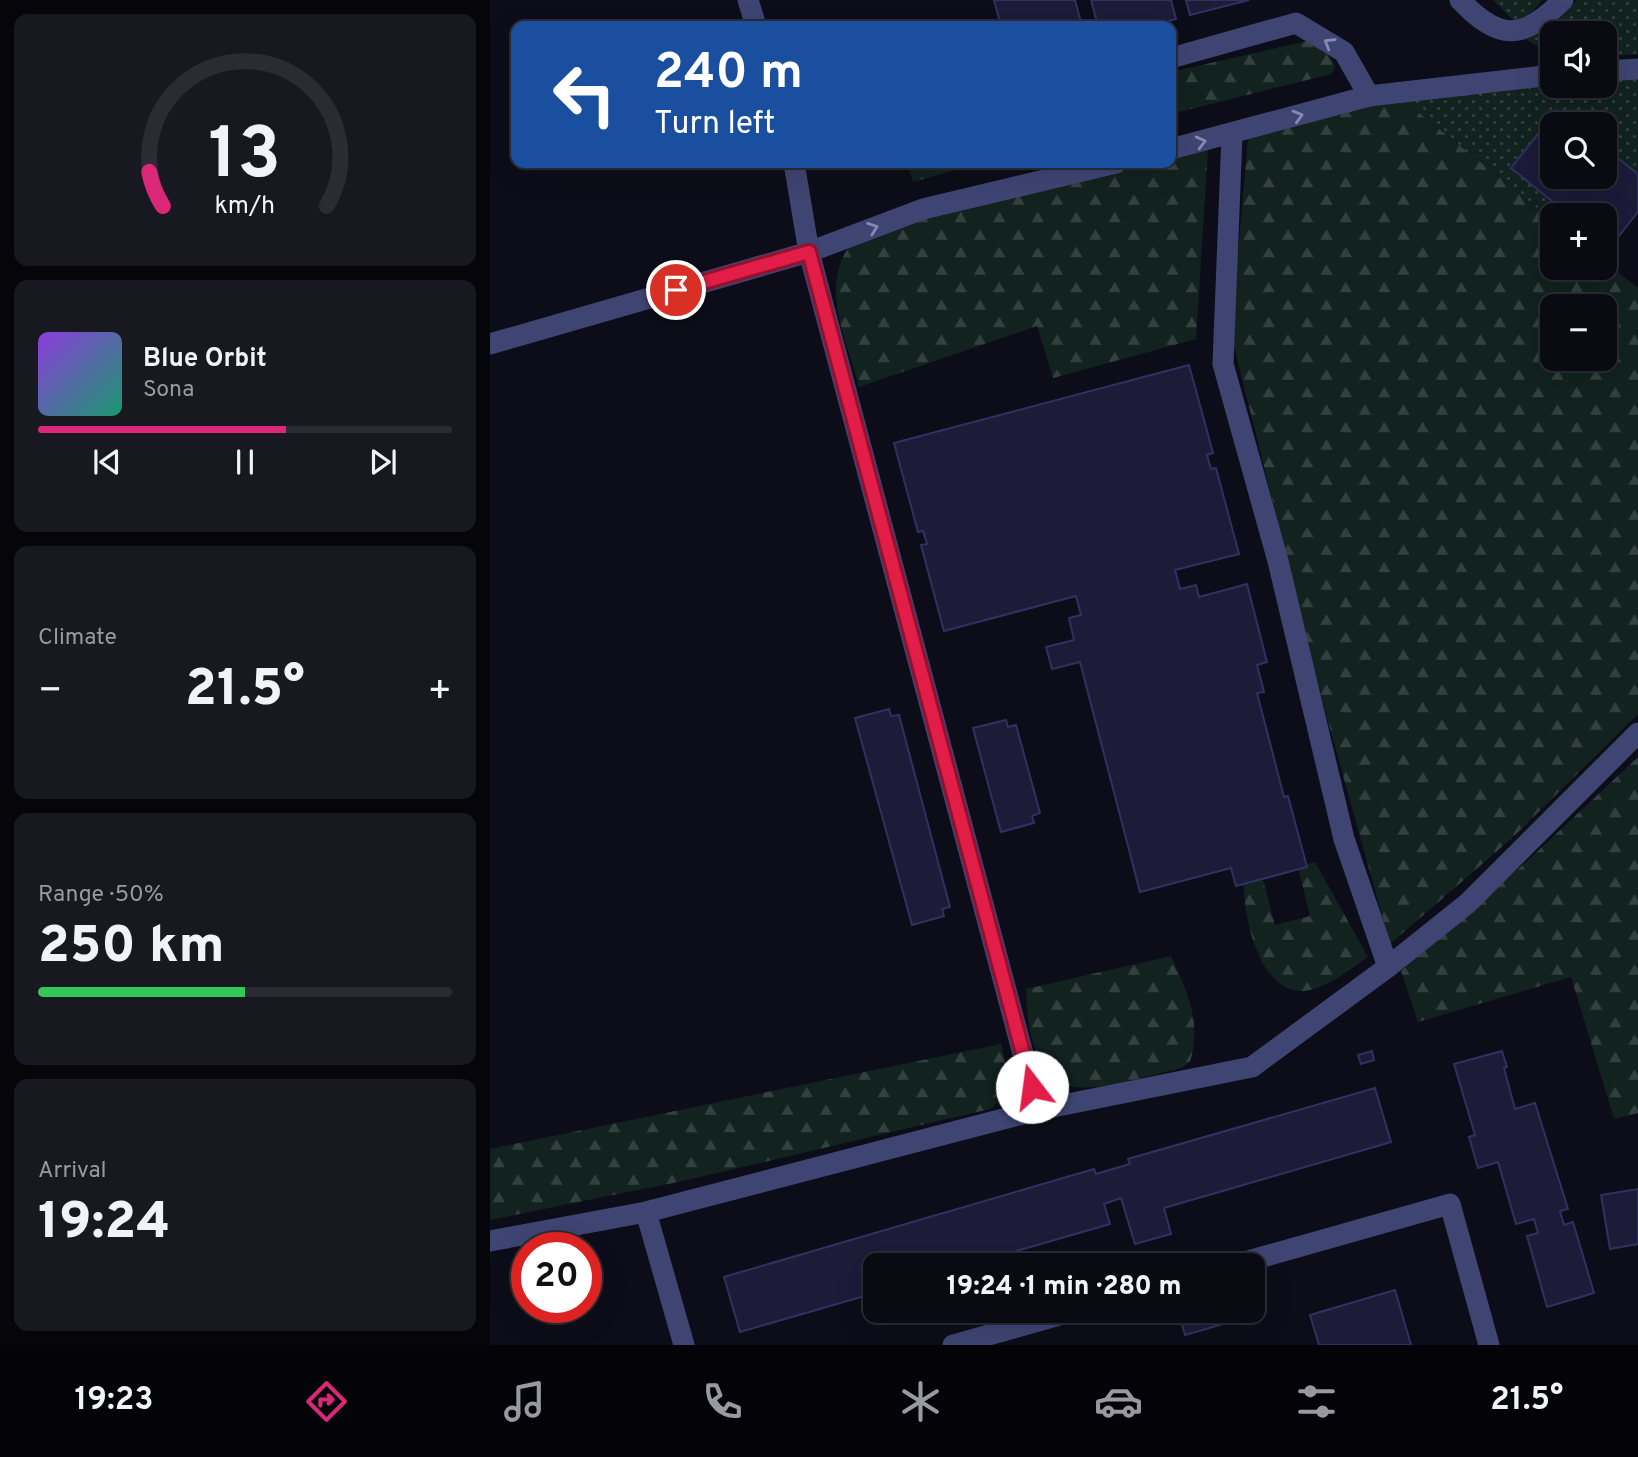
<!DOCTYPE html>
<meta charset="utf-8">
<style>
:root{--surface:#0a0a13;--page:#181821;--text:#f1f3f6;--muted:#999aa0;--line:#2a2b33;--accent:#db2777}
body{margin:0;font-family:Overpass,sans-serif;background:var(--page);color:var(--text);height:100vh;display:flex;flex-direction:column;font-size:26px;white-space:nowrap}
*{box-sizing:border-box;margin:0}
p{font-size:23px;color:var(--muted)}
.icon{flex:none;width:38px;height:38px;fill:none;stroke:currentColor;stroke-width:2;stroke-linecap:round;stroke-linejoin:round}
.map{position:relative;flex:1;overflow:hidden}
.details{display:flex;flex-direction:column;gap:14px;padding:14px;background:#06060a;width:490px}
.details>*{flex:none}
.banner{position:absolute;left:21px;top:21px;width:665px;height:147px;border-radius:14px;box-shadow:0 7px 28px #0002,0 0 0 2px var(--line);background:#1a4fa0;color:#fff;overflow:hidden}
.tools{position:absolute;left:1050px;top:21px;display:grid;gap:14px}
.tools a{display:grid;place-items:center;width:77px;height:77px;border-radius:14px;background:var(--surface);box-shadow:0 7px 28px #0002,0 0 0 2px var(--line);font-size:35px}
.speed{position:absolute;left:21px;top:1232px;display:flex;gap:14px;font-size:35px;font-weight:700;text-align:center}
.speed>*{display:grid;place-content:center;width:91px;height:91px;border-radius:50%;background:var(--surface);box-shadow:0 7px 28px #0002,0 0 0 2px var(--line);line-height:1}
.speed .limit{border:10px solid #d22;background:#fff;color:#111}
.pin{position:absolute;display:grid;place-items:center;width:60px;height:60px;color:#fff;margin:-30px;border:4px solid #fff;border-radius:50%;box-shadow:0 2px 7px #0007}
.me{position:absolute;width:77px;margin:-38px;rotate:345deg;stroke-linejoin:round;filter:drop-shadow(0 0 5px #0008)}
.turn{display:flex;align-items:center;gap:24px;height:147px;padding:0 28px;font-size:32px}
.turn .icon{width:91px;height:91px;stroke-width:2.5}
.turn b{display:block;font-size:49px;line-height:60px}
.big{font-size:52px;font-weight:800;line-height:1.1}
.details .widget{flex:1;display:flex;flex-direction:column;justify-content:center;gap:10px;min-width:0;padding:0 24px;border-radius:14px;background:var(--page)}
.details .dial{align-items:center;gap:0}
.dial svg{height:182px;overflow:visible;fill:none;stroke:var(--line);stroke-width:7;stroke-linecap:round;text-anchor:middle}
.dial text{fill:var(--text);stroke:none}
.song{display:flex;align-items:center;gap:21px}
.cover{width:84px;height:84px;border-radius:10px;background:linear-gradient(135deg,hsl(270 70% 55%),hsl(160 70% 35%))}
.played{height:7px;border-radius:4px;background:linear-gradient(90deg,var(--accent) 60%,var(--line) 60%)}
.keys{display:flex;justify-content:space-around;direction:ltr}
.heat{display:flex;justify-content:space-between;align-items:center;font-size:38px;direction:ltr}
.charge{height:10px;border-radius:5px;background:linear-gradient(90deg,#34c759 50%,var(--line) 0)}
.trip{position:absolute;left:373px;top:1253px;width:402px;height:70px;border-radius:14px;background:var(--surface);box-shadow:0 7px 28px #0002,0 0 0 2px var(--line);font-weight:800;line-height:70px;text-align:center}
.dock{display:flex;height:112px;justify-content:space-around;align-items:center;background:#040408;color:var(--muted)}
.dock .icon{width:49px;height:49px}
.dock .current{color:var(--accent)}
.dock b{font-size:32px;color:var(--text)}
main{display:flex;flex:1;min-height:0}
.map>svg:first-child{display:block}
.grass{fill:url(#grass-dots);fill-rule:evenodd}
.forest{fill:url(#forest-firs);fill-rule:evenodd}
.building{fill:#1c1b38;stroke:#313161;stroke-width:2}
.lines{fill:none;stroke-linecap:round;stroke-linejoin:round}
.minor{stroke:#3e4572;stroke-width:21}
.oneway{stroke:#858ab5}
.route-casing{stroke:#92132f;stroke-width:18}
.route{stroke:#e11d48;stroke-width:12}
</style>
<main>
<section class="details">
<div class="widget dial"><svg viewBox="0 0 100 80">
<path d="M14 69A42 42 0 1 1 86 69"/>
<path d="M14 69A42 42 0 0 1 8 54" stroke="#db2777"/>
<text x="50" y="56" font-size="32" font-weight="700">13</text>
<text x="50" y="72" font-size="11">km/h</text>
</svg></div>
<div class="widget">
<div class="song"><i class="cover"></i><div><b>Blue Orbit</b><p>Sona</p></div></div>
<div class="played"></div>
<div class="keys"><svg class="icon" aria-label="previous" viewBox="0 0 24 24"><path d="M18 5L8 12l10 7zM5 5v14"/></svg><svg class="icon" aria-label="pause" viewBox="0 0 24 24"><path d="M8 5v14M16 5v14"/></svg><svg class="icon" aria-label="next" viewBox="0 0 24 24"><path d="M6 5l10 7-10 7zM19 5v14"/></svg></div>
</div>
<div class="widget"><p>Climate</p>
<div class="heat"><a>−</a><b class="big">21.5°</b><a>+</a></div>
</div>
<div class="widget"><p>Range · 50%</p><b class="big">250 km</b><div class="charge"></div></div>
<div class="widget"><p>Arrival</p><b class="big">19:24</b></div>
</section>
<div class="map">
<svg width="1148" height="1345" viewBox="0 0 1148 1345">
<defs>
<pattern id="grass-dots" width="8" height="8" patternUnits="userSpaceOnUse" patternTransform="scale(1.75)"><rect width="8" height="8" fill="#11221f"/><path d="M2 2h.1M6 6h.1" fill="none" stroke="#324140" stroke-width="1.8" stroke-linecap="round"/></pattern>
<pattern id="forest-firs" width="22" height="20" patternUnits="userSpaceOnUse" patternTransform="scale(1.75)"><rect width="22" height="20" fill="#11221f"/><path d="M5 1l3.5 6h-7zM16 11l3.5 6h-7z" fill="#324140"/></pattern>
</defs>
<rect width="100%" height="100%" fill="#0d0d19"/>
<path class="grass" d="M 1003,0 L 1052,0 L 1030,27 Z
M 1087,0 L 1148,0 L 1148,54 L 1115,57 L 1115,33 L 1062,33 L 1062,55 L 1035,39 L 1064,25 Z
M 1148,72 L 1148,200 L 1115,243 L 1115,215 L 1062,215 L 1062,220 L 902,91 L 1062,79 L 1062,86 L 1115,86 L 1115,75 ZM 1062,124 L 1115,124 L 1115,177 L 1062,177 Z"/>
<path class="forest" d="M 817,41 C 831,46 840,52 845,67 L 841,74 L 681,114 L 681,72 Z
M 902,91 L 1062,220 L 1062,268 L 1115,268 L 1115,262 L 1148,288 L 1148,714 L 1021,839 L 900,944 L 832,700 L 741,334 L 759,126 ZM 1062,306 L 1115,306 L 1115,359 L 1062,359 Z
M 719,134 L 706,339 L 563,378 L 547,326 L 369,387 C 355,333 325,280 369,234 L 602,163 L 681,163 L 681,143 Z
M 417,163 L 491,163 L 423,182 Z
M 1148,757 L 1148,1113 L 1124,1119 L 1081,977 L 928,1022 L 911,971 L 1035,863 Z
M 825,862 L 878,957 C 860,969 833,992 810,991 C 766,989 751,907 754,873 L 770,869 L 785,925 L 820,916 L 808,867 Z
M 681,956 C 696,989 713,1025 700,1061 L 692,1068 C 597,1090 541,1120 536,989 Z
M 511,1044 C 517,1067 522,1093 500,1109 L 193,1181 L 0,1220 L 0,1149 Z"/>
<path class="building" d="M 504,0 L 585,0 L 592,26 L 511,26 Z
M 601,0 L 681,0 L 686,19 L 660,26 L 608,26 Z
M 696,0 L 759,0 L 700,15 Z
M 1067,110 L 1085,124 L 1062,124 L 1062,177 L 1115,177 L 1115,148 L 1148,174 L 1148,212 L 1120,247 L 1115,245 L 1115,215 L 1067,215 L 1064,213 L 1069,207 L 1065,204 L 1062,208 L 1058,205 L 1062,201 L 1021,168 Z
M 699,365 L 723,453 L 717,455 L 721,469 L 726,468 L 749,554 L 685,570 L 690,589 L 706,585 L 709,597 L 757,584 L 777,662 L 767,665 L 774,692 L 767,693 L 794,797 L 798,796 L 817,867 L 746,886 L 741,868 L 650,892 L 590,662 L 562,669 L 556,647 L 584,640 L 579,618 L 591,615 L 586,596 L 454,631 L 431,545 L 437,544 L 433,531 L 428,532 L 404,443 Z
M 399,709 L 401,716 L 409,715 L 460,907 L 452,909 L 454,916 L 422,925 L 365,718 Z
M 516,720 L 518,727 L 526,725 L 550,813 L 542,816 L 544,823 L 511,832 L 483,728 Z
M 882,1051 L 884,1060 L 871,1064 L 868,1055 Z
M 1012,1051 L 1017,1067 L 1014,1068 L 1025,1109 L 1045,1103 L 1078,1209 L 1070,1211 L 1074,1225 L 1083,1222 L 1104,1293 L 1057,1307 L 1037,1236 L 1048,1233 L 1044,1219 L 1026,1224 L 1008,1162 L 988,1168 L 979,1137 L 985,1135 L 964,1064 Z
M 885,1088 L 901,1142 L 674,1208 L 681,1234 L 645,1244 L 631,1198 L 614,1204 L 620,1224 L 478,1265 L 385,1265 L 385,1293 L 250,1332 L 234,1277 L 604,1169 L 606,1174 L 633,1166 L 640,1164 L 638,1159 Z
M 1148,1189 L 1148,1244 L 1120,1249 L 1111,1195 Z
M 905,1290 L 921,1345 L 829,1345 L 820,1315 Z
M 688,1311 L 728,1311 L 733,1324 L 695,1335 Z"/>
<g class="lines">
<path class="minor" d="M 258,0 L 266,26
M 970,0 C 1009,41 1033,41 1073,0
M 681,58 L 806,23 L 854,52 L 879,96
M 1115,71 L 1148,69
M 742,135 L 733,364 L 788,561 L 854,839 L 898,967
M 681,149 L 879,96 L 1062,75
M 304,163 L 319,252 L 548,1110
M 0,344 L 319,252 L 433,209 L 626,163
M 156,1212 L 194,1345
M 0,1241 L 156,1212 L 548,1110 L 762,1067 L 898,967 L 978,903 L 1148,733
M 744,1265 L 960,1204 L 999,1345
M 463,1345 L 584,1311"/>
</g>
<defs><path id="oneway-chevron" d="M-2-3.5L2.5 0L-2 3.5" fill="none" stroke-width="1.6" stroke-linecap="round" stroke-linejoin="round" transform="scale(1.75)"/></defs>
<g class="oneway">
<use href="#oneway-chevron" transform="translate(839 43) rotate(-149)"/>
<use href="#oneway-chevron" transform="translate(808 116) rotate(-16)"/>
<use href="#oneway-chevron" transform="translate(711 142) rotate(-14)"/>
<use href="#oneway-chevron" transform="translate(383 228) rotate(-20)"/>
</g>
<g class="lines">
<defs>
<path id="route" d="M 186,290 L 319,252 L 542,1087"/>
</defs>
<use href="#route" class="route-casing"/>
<use href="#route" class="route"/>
</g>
</svg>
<div class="tools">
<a><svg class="icon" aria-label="sound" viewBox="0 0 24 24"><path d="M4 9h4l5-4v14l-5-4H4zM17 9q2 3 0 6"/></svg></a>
<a><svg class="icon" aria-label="search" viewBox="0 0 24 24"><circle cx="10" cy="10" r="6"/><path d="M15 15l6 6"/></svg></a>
<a>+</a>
<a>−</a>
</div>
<div class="speed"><div class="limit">20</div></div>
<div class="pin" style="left:186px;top:290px;background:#d93025"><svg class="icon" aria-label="arrive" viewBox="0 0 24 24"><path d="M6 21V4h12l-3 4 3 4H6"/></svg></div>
<svg class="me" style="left:542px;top:1087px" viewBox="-20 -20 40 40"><circle r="19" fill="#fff"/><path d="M0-13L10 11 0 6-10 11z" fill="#e11d48"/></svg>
<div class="trip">19:24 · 1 min · 280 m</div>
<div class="banner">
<div class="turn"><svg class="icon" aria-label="left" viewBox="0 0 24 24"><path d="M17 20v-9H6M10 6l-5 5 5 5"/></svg><div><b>240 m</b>Turn left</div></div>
</div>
</div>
</main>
<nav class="dock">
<b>19:23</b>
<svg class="icon current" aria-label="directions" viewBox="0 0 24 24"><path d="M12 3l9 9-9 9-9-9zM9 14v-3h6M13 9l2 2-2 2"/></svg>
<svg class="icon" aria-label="music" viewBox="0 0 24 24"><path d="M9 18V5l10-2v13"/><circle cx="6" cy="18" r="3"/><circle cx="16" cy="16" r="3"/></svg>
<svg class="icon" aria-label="phone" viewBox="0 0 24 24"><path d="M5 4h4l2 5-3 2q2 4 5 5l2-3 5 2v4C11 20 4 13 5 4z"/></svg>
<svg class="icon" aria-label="climate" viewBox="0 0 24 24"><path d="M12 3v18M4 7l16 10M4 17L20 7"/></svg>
<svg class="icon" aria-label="car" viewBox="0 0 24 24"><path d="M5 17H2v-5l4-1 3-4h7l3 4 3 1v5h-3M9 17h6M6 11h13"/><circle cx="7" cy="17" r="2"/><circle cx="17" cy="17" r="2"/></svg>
<svg class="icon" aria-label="filters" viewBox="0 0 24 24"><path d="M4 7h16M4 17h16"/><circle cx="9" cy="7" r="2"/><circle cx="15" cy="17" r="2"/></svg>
<b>21.5°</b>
</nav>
